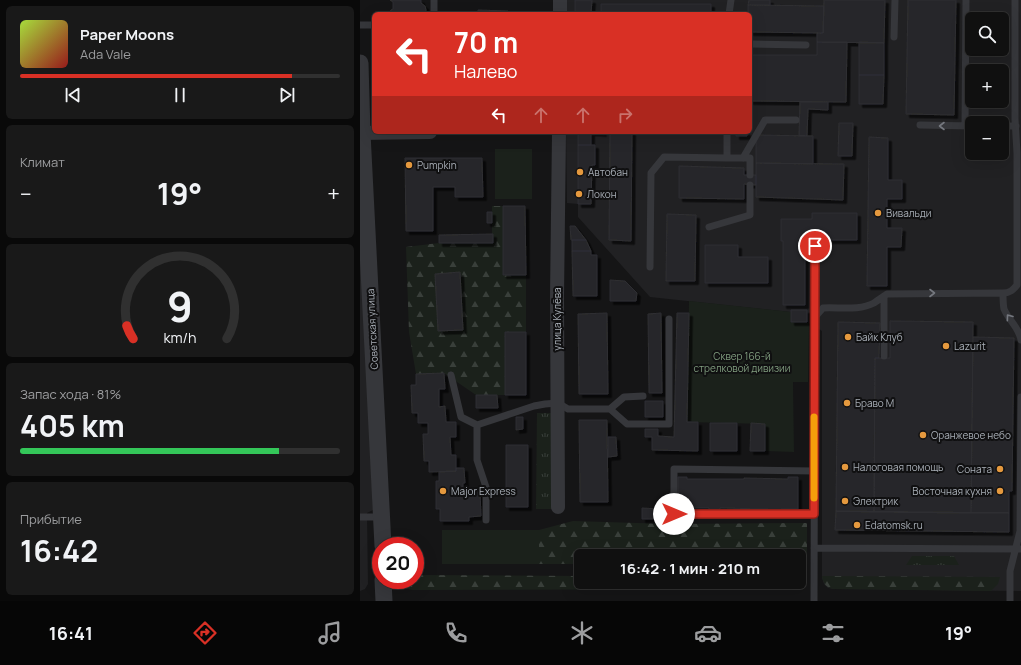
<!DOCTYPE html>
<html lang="ru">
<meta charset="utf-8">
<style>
:root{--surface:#101010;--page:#191919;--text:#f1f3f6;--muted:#9c9d9f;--line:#303030;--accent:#d93025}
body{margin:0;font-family:Manrope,sans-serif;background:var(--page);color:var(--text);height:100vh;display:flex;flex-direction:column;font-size:15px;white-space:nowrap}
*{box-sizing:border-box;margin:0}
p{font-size:13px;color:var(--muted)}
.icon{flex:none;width:22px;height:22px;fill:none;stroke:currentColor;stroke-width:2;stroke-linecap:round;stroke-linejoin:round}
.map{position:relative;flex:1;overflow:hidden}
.sheet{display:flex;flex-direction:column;gap:6px;padding:6px;background:#090909;width:360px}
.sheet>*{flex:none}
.top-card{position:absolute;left:12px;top:12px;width:380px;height:122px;border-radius:6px;box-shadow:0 4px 16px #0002,0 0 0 1px var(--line);background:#d93025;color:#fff;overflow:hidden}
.buttons{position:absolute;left:605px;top:12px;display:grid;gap:8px}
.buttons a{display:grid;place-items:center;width:44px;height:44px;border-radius:6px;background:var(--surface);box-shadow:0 4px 16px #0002,0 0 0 1px var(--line);font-size:20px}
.speed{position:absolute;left:12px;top:537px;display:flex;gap:8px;font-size:20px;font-weight:700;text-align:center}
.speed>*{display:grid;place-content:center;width:52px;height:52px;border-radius:50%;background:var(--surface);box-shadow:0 4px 16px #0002,0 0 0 1px var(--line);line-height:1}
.speed .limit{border:6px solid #d22;background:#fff;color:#111}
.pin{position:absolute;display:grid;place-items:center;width:34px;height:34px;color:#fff;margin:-17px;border:2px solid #fff;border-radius:50%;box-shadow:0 1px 4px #0007}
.me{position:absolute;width:44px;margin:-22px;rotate:90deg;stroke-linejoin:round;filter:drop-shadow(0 0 3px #0008)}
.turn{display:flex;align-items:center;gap:14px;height:84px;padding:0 16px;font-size:18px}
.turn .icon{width:52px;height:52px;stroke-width:2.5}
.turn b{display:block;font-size:28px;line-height:34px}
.lanes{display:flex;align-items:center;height:38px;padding:0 16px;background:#0003;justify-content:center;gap:20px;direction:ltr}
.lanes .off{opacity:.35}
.big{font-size:30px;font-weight:700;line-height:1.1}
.sheet .widget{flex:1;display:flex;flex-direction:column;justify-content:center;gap:6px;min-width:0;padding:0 14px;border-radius:6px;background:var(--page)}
.sheet .dial{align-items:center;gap:0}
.dial svg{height:104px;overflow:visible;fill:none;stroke:var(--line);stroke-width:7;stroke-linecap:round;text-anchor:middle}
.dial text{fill:var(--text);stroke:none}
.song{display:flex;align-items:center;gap:12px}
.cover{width:48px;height:48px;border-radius:6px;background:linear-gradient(135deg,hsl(80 70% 55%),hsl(0 70% 35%))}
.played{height:4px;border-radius:2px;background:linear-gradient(90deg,var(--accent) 85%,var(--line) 85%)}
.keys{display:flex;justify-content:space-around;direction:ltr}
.heat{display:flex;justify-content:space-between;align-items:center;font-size:22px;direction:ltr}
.charge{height:6px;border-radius:3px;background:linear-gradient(90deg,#34c759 81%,var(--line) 0)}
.trip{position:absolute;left:214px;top:549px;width:232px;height:40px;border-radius:6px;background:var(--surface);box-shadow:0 4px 16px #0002,0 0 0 1px var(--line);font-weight:700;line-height:40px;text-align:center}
.tab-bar{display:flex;height:64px;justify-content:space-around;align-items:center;background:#060606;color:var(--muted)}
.tab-bar .icon{width:28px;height:28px}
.tab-bar .on{color:var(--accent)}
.tab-bar b{font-size:18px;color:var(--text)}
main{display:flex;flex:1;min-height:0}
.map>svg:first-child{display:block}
.built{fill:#212123;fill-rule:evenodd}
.grass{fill:url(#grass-tufts)}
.forest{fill:url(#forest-firs)}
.park{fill:#1b211b}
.building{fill:#28282a;stroke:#2f2f32;filter:url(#shadow)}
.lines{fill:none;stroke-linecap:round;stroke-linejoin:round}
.service{stroke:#36373b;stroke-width:7}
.minor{stroke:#36373b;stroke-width:14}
.tertiary{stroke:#36373b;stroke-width:17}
.oneway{stroke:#75787f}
.route-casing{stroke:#8d1f18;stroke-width:10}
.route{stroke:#d93025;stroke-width:7}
.slow{stroke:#f59e0b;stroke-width:7}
.poi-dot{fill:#e5993e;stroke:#101011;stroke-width:1.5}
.labels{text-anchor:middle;stroke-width:4;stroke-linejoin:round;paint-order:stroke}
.poi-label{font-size:10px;fill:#a8aeb6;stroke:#101011;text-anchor:start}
.street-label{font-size:10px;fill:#a8aeb6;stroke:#101011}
.park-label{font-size:10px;fill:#829f80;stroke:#101011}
</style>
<main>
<section class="sheet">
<div class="widget">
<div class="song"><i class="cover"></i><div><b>Paper Moons</b><p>Ada Vale</p></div></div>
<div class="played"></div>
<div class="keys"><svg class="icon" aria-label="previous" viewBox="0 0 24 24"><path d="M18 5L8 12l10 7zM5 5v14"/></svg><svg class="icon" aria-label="pause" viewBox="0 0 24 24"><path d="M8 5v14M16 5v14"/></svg><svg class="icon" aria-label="next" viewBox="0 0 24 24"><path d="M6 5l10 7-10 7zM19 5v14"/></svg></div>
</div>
<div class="widget"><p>Климат</p>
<div class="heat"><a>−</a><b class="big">19°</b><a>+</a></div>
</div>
<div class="widget dial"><svg viewBox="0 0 100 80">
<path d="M14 69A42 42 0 1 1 86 69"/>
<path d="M14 69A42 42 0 0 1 9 59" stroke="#d93025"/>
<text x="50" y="56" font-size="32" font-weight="700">9</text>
<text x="50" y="72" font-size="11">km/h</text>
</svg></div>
<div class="widget"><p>Запас хода · 81%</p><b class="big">405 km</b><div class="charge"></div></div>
<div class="widget"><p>Прибытие</p><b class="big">16:42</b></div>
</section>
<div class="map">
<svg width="661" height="601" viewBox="0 0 661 601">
<defs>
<pattern id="grass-tufts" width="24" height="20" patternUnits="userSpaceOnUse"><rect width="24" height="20" fill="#1b211b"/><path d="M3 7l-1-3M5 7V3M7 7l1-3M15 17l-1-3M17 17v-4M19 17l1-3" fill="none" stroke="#393f3a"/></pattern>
<pattern id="forest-firs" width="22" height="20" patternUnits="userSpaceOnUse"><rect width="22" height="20" fill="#1b211b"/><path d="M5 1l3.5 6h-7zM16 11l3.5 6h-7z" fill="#393f3a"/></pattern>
<filter id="shadow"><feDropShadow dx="3.5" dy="3.5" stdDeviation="0" flood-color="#0009"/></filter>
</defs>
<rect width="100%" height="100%" fill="#151516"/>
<path class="built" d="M 206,0 L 661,0 L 661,591 L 474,589 L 468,588 L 464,584 L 462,578 L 462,331 L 447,322 L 431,322 L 430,312 L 290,297 L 218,217 L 218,204 L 207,203 L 206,132 L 390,132 L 390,14 L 206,14 ZM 612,19 L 642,19 L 642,49 L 612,49 ZM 612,71 L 642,71 L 642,101 L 612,101 ZM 612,123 L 642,123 L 642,153 L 612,153 Z
M 0,197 L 13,510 L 7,513 L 8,584 L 5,589 L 0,591 Z"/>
<path class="grass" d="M 177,413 L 193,413 L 192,509 L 176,509 Z
M 552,556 L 594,556 L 599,565 L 546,565 Z"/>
<path class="forest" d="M 132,206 L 143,206 L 144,275 L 166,275 L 166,332 L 145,395 L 116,395 L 84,373 L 56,374 L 49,332 L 46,247 L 79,243 L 132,243 Z
M 213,521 L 308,524 L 447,523 L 447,565 L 439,565 L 439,556 L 221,556 L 221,564 L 179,564 L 179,530 Z
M 55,575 L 221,576 L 221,582 L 439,582 L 439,576 L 446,576 L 444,583 L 437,589 L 52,590 L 41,587 L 36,580 L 55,580 Z
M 462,576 L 640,577 L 638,584 L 631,591 L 474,589 C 467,588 463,584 462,576 Z"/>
<path class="park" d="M 135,149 L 172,149 L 172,199 L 135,199 Z
M 329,301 L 431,312 L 431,322 L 449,323 L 448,382 L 433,382 L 434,452 L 405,451 L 405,424 L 327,422 Z
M 82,530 L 179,530 L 179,564 L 82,564 Z"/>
<path class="building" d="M 30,0 L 61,0 L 61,3 L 65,6 L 66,10 L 65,14 L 29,14 L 31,10 L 33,9 L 33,2 Z
M 215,0 L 232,0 L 231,14 L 215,14 Z
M 389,0 L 410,0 L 410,5 L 388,5 Z
M 464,0 L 525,0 L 524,43 L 457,42 L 457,33 L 463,33 Z
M 548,0 L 596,0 L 594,115 L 546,114 Z
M 241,4 L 351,4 L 351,14 L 241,14 Z
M 388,5 L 464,6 L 463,33 L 390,32 L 390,14 L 388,14 Z
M 118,10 L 148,11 L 148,14 L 118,14 Z
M 457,42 L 487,42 L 486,102 L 390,101 L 390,55 L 457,55 Z
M 499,42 L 524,43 L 524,75 L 499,75 Z
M 499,75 L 524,75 L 523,104 L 499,104 Z
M 440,102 L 468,102 L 468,110 L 448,109 L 447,136 L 439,136 Z
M 479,123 L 493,123 L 492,156 L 478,156 Z
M 218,132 L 243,132 L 243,133 L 231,132 L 231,145 L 218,145 Z
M 250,132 L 272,132 L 271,241 L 249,240 Z
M 376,132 L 387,132 L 387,136 L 376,136 Z
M 396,135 L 453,136 L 453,164 L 396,163 Z
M 509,137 L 528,138 L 528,180 L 542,180 L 542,199 L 527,199 L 527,228 L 542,228 L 541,247 L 527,247 L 527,286 L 507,286 Z
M 218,145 L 235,145 L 235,165 L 232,165 L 231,204 L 218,204 Z
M 45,158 L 122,158 L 123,197 L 95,197 L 95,187 L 73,187 L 73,231 L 46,231 Z
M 396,163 L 484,164 L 483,200 L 396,197 Z
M 319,166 L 384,168 L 384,175 L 396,175 L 396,185 L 384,184 L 384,199 L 319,198 Z
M 143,206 L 165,206 L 166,275 L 143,275 Z
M 127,212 L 132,212 L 132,223 L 127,223 Z
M 452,213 L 497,213 L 497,240 L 445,240 L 445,305 L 423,305 L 423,241 L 421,241 L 421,219 L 452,219 Z
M 307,214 L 336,215 L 335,281 L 306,281 Z
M 210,226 L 215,226 L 226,240 L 211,240 Z
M 133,234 L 133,243 L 79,243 L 79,235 Z
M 212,240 L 226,240 L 231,251 L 212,251 Z
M 345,245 L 378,245 L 378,257 L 408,257 L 408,283 L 345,283 Z
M 212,251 L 231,251 L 231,255 L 237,255 L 237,296 L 213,296 Z
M 100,272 L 103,330 L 78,331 L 75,274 Z
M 250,280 L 265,281 L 277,293 L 276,301 L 250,301 Z
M 431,310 L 447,310 L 447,322 L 431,322 Z
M 247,313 L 248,394 L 219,394 L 218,314 Z
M 301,313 L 302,393 L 289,393 L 288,314 Z
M 317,313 L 329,313 L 327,422 L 338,422 L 338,451 L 292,450 L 292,437 L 285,437 L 285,429 L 298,429 L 298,436 L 314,437 Z
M 530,321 L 613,322 L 611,513 L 514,512 L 515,358 L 530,358 Z
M 478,322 L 520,323 L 519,358 L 515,358 L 514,512 L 476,511 Z
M 145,332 L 166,332 L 166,395 L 145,395 Z
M 613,337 L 654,338 L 652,491 L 649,491 L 649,513 L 611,513 Z
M 84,373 L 85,389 L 79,389 L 79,407 L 85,406 L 86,422 L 96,422 L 96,437 L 90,437 L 91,455 L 96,455 L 96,471 L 69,472 L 69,461 L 64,461 L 63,434 L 68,434 L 68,423 L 58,423 L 58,413 L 52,413 L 51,385 L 56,385 L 56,374 Z
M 116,395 L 137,395 L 138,408 L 116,408 Z
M 285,401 L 303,401 L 303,417 L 285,417 Z
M 156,417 L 163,417 L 163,429 L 156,430 Z
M 219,420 L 247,420 L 248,502 L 220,502 Z
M 350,423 L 377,423 L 377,451 L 350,451 Z
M 391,423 L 405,424 L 405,451 L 390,451 Z
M 248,437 L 256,437 L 257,456 L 248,457 Z
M 146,445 L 168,445 L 168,507 L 146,507 Z
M 96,468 L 104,468 L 105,483 L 103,483 L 103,492 L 120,491 L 121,516 L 109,517 L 109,521 L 80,521 L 80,509 L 76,509 L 76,481 L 79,481 L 79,472 L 96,471 Z
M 318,477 L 327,477 L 327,479 L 384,479 L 384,478 L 428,479 L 428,477 L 438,477 L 438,509 L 421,509 L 421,511 L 408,511 L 408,509 L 360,508 L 360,510 L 349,510 L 349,508 L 318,508 Z
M 282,508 L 300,509 L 300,519 L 282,519 Z
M 476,511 L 649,513 L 649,532 L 475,530 Z"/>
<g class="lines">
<path class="service" d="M 74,0 L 74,14
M 369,14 L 371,0
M 0,25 L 14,25
M 534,37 L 535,0
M 390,44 L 446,45
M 560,125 L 612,126
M 605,126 L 606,0
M 642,126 L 656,126
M 367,132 L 367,158 L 390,158 L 390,175
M 383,158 L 405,120 L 436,120
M 349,227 L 390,215 L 390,185
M 290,267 L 291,173 L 304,157 L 367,158
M 643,293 C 643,299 643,304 644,309 C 649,321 659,327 661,340
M 524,296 L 524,356
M 454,322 L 456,316 L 463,308 C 479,307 499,311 514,303 C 518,300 523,297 527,294 L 643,293 C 650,293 653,290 657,285 L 657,153 L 655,119 L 655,0
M 91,375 L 101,417 L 117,425
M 250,409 L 264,397 L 283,396
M 454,514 L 314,514 L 314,469 L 454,471
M 0,517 L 22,517
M 126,520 L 126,487 L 117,460 L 117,425 L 174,406 L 185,404 L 198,403 L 208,409 L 250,409 L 267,424 L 309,424 L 309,319
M 454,548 L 661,549
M 454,601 L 455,246
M 650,601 L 650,571 L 660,531 L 661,397"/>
<path class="minor" d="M 200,14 L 200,0
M 0,133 L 70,132
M 198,507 L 197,297 L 199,132"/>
<path class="tertiary" d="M 0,63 L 2,133 L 23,546
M 23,580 L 24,601"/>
</g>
<defs><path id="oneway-chevron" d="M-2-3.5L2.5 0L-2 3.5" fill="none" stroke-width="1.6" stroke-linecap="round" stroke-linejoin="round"/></defs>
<g class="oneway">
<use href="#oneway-chevron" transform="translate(582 126) rotate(-180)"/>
<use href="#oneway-chevron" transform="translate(572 293)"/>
<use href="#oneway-chevron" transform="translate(649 317) rotate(-126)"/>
</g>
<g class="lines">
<defs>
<path id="route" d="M 314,514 L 454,514 L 455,246"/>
</defs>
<use href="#route" class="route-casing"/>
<use href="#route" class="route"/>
<path class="slow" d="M 454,498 L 454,417"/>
</g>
<g class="poi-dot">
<circle cx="49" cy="165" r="4"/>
<circle cx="220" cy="172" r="4"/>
<circle cx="219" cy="194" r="4"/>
<circle cx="518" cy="213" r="4"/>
<circle cx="488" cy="337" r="4"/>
<circle cx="586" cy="346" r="4"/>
<circle cx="487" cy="403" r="4"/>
<circle cx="563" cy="435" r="4"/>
<circle cx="485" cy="467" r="4"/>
<circle cx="640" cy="469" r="4"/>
<circle cx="83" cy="491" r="4"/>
<circle cx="640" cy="491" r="4"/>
<circle cx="485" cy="501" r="4"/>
<circle cx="497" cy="525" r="4"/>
</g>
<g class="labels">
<g class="poi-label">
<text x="57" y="169">Pumpkin</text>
<text x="228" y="176">Автобан</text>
<text x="227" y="198">Локон</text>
<text x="526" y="217">Вивальди</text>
<text x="496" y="341">Байк Клуб</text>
<text x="594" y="350">Lazurit</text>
<text x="495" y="407">Браво М</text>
<text x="571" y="439">Оранжевое небо</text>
<text x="493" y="471">Налоговая помощь</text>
<text x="632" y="473" text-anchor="end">Соната</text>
<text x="91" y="495">Major Express</text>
<text x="632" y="495" text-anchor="end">Восточная кухня</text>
<text x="493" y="505">Электрик</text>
<text x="505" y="529">Edatomsk.ru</text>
</g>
<g class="street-label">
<text transform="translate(197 319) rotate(-90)" y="4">улица Кулёва</text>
<text transform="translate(12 329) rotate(-93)" y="4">Советская улица</text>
</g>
<g class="park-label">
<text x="382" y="360">Сквер 166-й<tspan x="382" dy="12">стрелковой дивизии</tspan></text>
</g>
</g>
</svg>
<div class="buttons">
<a><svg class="icon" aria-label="search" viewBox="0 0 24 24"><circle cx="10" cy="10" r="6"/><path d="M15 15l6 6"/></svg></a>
<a>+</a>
<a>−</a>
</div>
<div class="speed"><div class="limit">20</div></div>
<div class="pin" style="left:455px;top:246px;background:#d93025"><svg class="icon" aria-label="arrive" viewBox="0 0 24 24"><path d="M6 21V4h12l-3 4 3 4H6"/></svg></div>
<svg class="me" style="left:314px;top:514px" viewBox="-20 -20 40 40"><circle r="19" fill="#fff"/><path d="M0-13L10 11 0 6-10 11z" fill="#d93025"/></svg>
<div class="trip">16:42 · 1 мин · 210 m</div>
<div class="top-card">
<div class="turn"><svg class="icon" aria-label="left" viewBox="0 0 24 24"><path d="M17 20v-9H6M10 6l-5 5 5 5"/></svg><div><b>70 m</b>Налево</div></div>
<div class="lanes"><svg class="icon" aria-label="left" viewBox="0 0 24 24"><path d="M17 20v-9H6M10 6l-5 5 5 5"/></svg><svg class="icon off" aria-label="ahead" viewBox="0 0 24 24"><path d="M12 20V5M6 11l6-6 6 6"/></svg><svg class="icon off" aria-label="ahead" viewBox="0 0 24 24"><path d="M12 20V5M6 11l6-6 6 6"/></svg><svg class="icon off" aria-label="right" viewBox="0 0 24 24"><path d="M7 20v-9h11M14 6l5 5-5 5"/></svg></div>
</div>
</div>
</main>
<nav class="tab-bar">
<b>16:41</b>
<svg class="icon on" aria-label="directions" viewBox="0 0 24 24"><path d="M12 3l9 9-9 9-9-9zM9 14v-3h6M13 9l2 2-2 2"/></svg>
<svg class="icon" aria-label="music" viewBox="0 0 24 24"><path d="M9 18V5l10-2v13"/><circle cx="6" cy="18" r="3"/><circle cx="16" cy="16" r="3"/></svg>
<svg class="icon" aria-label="phone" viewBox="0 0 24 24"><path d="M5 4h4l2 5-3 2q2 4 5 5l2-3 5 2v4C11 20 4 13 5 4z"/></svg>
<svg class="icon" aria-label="climate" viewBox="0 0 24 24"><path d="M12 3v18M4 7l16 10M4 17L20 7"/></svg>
<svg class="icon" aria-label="car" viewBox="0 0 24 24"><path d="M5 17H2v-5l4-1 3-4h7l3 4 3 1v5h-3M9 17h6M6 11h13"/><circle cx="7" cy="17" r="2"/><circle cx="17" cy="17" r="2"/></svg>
<svg class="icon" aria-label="filters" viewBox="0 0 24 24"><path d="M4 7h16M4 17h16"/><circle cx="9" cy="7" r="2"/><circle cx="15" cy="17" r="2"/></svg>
<b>19°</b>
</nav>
